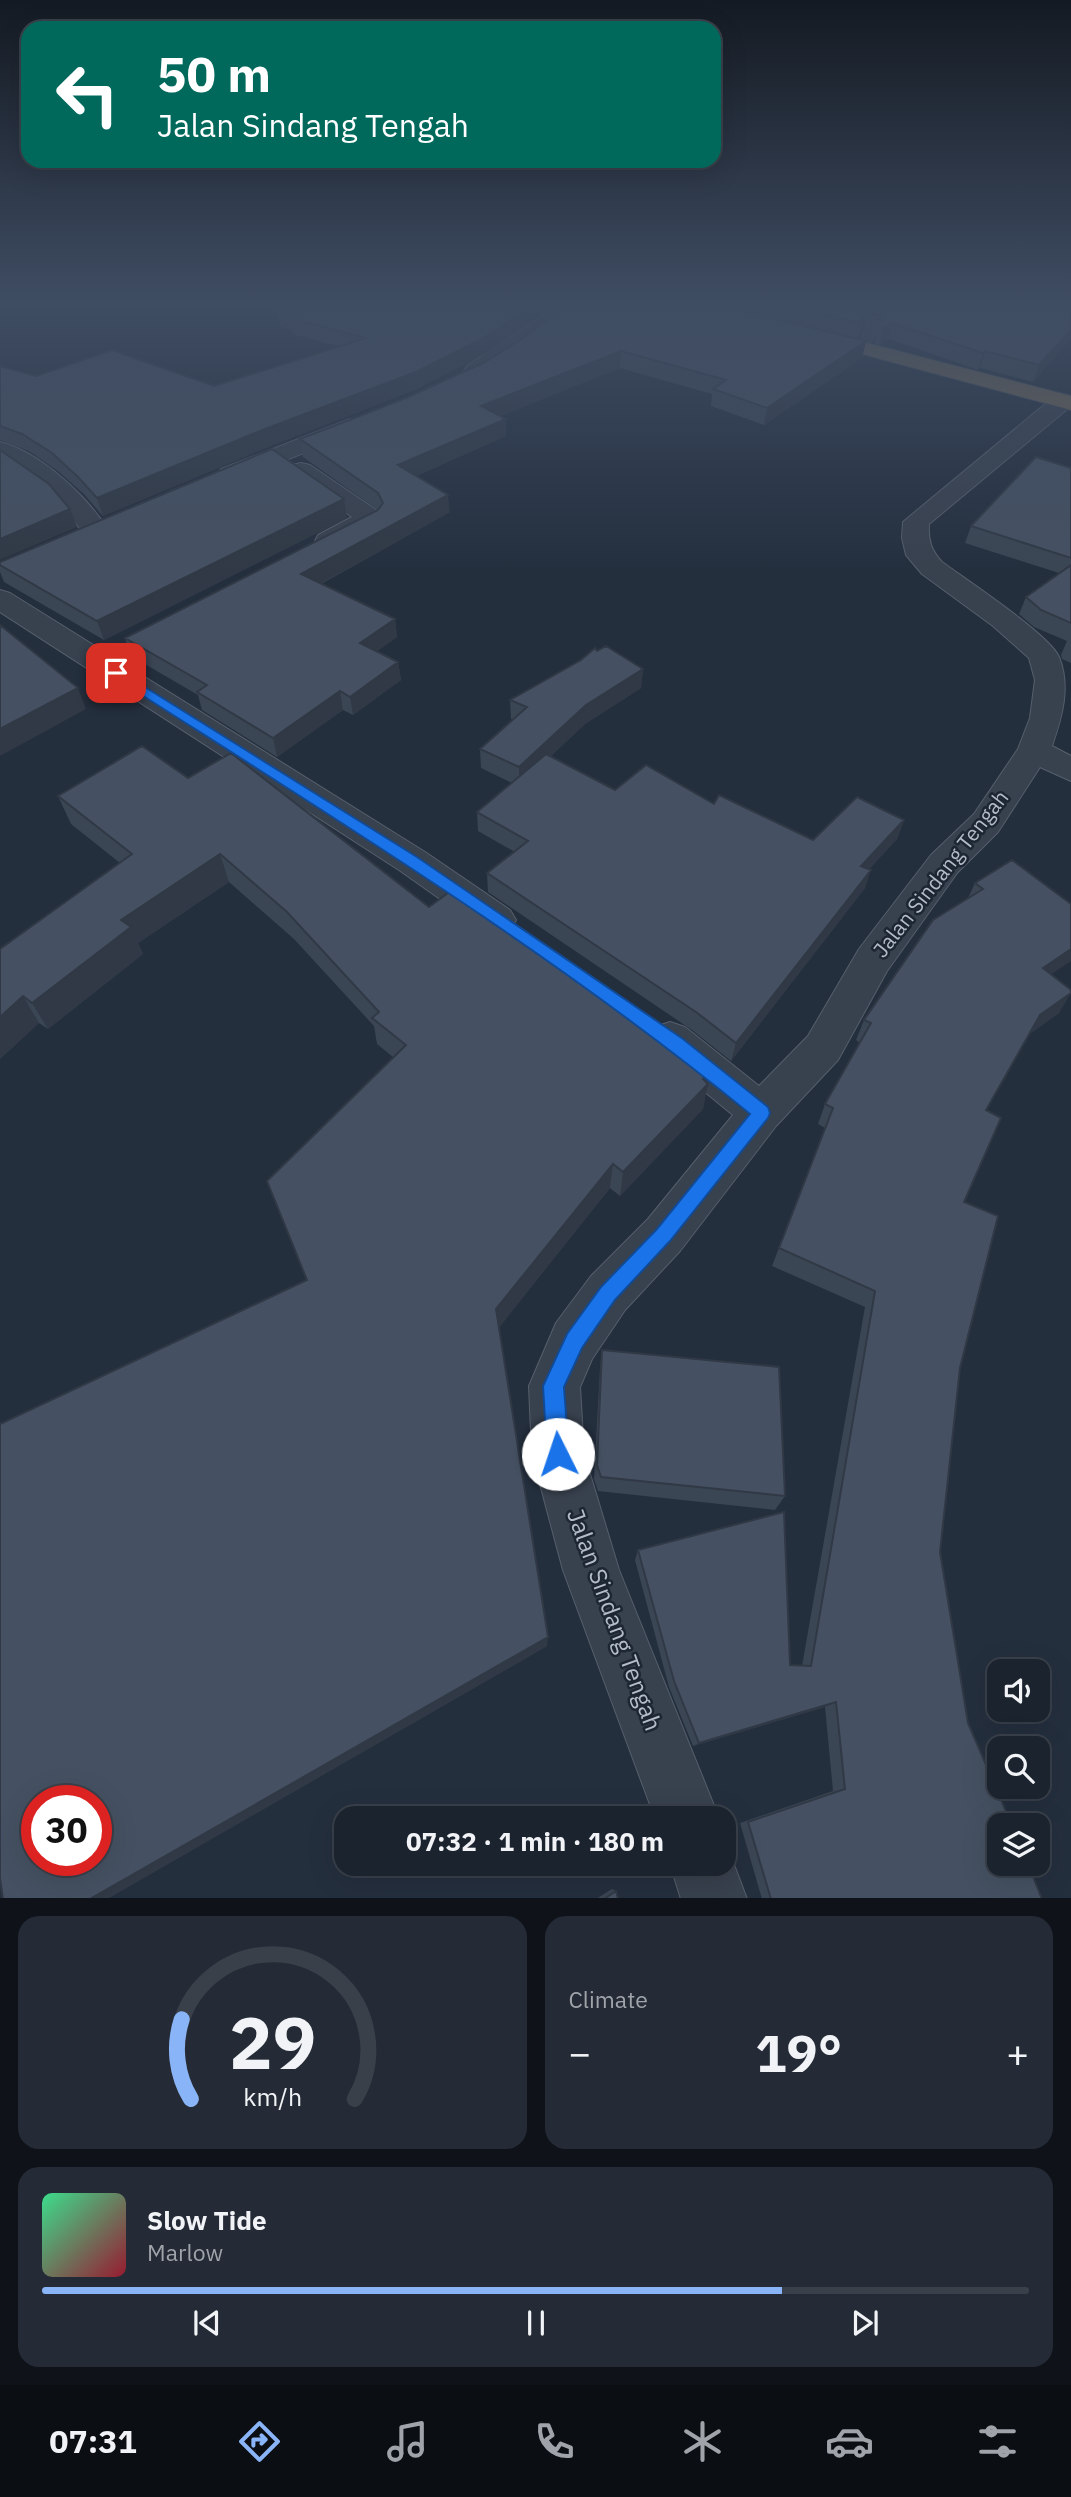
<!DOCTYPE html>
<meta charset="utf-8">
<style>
:root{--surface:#1b232e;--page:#242b36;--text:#f1f3f6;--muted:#a0a4aa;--line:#39404a;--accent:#8ab4f8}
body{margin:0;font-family:"IBM Plex Sans",sans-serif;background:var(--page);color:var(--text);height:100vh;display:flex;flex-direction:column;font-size:26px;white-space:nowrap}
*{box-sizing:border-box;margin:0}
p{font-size:23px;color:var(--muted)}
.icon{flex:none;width:38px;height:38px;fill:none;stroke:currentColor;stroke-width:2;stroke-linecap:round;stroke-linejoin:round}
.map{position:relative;height:1898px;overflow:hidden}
.side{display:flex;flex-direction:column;gap:18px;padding:18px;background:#0f1319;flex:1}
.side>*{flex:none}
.hud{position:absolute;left:21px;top:21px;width:700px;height:147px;border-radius:21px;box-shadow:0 7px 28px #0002,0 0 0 2px var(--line);background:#00695c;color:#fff;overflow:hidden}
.controls{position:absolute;left:987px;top:1659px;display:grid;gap:14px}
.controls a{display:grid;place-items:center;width:63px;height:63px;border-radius:14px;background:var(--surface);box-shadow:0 7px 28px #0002,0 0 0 2px var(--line);font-size:35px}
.speed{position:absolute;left:21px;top:1785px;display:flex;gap:14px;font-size:35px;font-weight:700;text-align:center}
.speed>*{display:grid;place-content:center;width:91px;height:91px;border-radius:50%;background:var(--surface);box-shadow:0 7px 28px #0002,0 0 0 2px var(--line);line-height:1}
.speed .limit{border:10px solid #d22;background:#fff;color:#111}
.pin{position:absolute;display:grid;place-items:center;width:60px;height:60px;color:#fff;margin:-30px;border-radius:14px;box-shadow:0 4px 10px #0006}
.me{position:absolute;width:77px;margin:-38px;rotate:356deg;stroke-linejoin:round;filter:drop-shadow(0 0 5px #0008)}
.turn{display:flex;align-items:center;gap:24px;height:147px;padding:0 21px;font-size:32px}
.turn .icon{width:91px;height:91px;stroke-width:2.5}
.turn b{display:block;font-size:49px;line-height:60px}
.big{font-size:52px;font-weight:800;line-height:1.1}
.side .tile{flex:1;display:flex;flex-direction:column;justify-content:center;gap:10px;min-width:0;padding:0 24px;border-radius:21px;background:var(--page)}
.side .dial{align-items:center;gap:0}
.dial svg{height:182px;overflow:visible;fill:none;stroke:var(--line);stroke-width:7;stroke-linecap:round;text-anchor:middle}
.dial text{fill:var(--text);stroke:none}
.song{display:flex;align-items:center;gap:21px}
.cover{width:84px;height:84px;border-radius:10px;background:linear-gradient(135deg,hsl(150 70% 55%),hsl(350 70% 35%))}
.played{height:7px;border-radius:4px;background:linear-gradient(90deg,var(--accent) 75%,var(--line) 75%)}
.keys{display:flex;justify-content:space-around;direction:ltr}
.heat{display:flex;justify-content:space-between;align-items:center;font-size:38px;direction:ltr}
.side .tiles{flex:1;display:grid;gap:18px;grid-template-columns:1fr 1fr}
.tile:last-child{grid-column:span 2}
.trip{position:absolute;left:334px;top:1806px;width:402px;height:70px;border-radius:21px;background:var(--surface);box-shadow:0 7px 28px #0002,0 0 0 2px var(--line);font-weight:800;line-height:70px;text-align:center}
.dock{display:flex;height:112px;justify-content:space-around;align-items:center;background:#0b0e12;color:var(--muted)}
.dock .icon{width:49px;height:49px}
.dock .on{color:var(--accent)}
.dock b{font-size:32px;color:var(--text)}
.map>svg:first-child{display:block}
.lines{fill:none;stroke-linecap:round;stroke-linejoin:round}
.lane-casing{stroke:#565f6c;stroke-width:1}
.street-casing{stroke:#565f6c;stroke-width:2}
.highway-casing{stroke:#434c59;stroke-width:2}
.lane{fill:#38414e;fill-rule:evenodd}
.street{fill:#38414e;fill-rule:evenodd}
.highway{fill:#746855;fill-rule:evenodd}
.wall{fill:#3b4654}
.shaded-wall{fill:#303945}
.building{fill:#455162;stroke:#303945;stroke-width:2;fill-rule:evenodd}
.route{fill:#1a73e8;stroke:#114b97;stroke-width:2}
.labels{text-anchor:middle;stroke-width:5;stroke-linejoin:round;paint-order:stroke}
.street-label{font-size:21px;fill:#b4bcc9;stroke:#1d2633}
.near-street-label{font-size:24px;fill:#b4bcc9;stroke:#1d2633}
</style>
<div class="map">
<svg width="1071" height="1899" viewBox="0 0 1071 1899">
<rect width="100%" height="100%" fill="#242f3e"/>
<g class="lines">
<defs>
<path id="lane" d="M 798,304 L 818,304 L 877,317 L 879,326 L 867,351 L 859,351 L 857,348 L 867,322 Z"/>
<path id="street" d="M 551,304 L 572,304 L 554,325 L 483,376 L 467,376 L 464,371 L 467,366 L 540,317 Z
M 1063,394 L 1071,396 L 1071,406 L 929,524 C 928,540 931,550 942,562 C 965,579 1050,635 1059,657 C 1071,687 1062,717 1052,746 L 1071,756 L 1071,781 L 1040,767 L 998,832 L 957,873 L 887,971 L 838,1060 L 776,1126 L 680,1251 L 625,1310 L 592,1359 L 580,1387 L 584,1454 L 619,1570 L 719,1818 L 655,1818 L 563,1570 L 532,1454 L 529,1386 L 556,1323 L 591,1276 L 648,1219 L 733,1115 L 655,1051 L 649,1039 L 655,1027 L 670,1022 L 685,1027 L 759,1086 L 808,1036 L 859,949 L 931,855 L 974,814 L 1018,749 L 1030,718 L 1035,680 L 1029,658 L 993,626 L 922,574 L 906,555 L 902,538 L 903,522 L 1055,396 Z
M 350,419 L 358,421 L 362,426 L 358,431 L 239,479 L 230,481 L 221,479 L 218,474 L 221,469 Z
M 0,442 C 40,452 87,496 108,530 L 104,536 L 95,538 L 86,536 L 57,500 L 0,459 Z
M 301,463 L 310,465 L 379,512 L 383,518 L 379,524 C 361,534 340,552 318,547 L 315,541 L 318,535 L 352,517 L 292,475 L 289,470 L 292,465 Z
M 0,590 L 10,593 L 425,852 L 510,910 L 516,920 L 510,930 L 497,934 L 484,930 L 399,870 L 0,612 Z
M 725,1841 L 747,1899 L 681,1899 L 670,1864 L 724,1864 Z"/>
<path id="highway" d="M 813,329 L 1071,396 L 1071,410 L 806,339 L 802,335 L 806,331 Z"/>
</defs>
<use href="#lane" class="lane-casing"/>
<use href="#street" class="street-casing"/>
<use href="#highway" class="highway-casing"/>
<use href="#lane" class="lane"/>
<use href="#street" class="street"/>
<use href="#highway" class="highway"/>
</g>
<path class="wall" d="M 270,304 L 547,304 L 520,329 L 488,352 L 417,389 L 268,447 L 103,516 L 84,494 L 58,471 L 29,451 L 0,440 L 0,366 L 36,376 L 214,386 L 340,347 L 293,334 L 292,330 L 280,326 L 277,310 L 283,307 Z
M 716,304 L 1071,304 L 1071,339 L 1033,382 L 980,368 L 978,370 L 889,339 L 880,345 L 874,344 L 877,327 L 880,322 L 878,314 L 866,312 L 864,324 L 858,339 L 866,341 L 862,358 L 764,425 L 711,406 L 712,394 L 620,368 L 500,416 L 506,419 L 506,436 L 416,476 L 450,512 L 321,584 L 395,619 L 397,637 L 377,651 L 398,662 L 401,680 L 353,715 L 343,710 L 277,757 L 202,710 L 198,695 L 131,656 L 125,638 L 378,510 L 303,457 L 300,439 L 406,398 L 485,362 L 520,340 L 550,317 L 831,333 Z
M 1071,468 L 1071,663 L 1062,659 L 1061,655 L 1067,641 L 1034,627 L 1019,614 L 1026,597 L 1059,573 L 965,543 L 971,526 Z
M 347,518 L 104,640 L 4,582 L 0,572 L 0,562 Z
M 597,651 L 643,669 L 641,688 L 585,724 L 551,756 L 615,790 L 714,804 L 813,840 L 904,820 L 897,839 L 869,869 L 865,888 L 731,1061 L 692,1030 L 488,892 L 487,873 L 515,852 L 478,831 L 477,812 L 512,783 L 481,768 L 480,749 L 513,720 L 511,719 L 510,700 Z
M 188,778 L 429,907 L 707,1083 L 703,1109 L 620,1196 L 610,1188 L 499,1327 L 547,1646 L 107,1899 L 3,1899 L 307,1280 L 393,1057 L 377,1044 L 374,1026 L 294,939 L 229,882 L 138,943 L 143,954 L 48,1029 L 39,1023 L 0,1059 L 0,949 L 120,863 L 71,824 L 58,796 Z
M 1012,860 L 1051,975 L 1059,1013 L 1028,1035 L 986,1110 L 964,1202 L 960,1368 L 940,1552 L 968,1723 L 1042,1899 L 762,1899 L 740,1823 L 833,1791 L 825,1707 L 693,1746 L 669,1687 L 635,1560 L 638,1550 L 790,1665 L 802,1666 L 865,1307 L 772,1266 L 825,1128 L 818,1124 L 825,1104 L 860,1043 L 856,1040 L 864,1020 L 968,898 L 975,883 Z
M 602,1350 L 785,1496 L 775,1510 L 598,1491 L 594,1479 L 600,1368 Z
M 612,1889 L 616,1891 L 618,1899 L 596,1899 Z"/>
<path class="shaded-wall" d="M 530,304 L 547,304 L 520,329 L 488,352 L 417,389 L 268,447 L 103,516 L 97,498 Z
M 867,308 L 864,324 L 857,339 L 861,323 Z
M 892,323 L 889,339 L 880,345 L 883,329 Z
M 1071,330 L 1071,339 L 1033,382 L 1039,365 Z
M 866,341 L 862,358 L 764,425 L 767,408 Z
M 621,351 L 620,368 L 482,423 L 481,406 Z
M 985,351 L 980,368 L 978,370 L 983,353 Z
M 506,419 L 506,436 L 399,483 L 398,465 Z
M 448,495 L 450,512 L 305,592 L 301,574 Z
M 344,499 L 347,518 L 104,640 L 97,621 Z
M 70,509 L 77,527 L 0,560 L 0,539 Z
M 395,619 L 397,637 L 363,661 L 360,643 Z
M 398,662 L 401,680 L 353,715 L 350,697 Z
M 643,669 L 641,688 L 585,724 L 519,786 L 519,767 L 586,705 Z
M 78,688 L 86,709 L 0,756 L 0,729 Z
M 340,691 L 343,710 L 277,757 L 273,738 Z
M 904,820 L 897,839 L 855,885 L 861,866 Z
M 220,854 L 229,882 L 138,943 L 143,954 L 48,1029 L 32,1003 L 121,920 Z
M 871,870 L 865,888 L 731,1061 L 736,1043 Z
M 1071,949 L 1071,961 L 1030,989 L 1043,968 Z
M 1071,993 L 1059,1013 L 1027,1036 L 1040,1015 Z
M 23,996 L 39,1023 L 0,1059 L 0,1017 Z
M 710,1070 L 706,1086 L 708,1084 L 703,1109 L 620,1196 L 623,1172 Z
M 613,1164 L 610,1188 L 498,1329 L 496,1309 Z
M 548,1637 L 547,1646 L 107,1899 L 90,1899 Z
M 836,1702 L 825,1707 L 693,1746 L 699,1743 Z"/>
<path class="building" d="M 289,304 L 530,304 L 520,313 L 487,336 L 416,372 L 265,429 L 97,498 L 78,477 L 52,453 L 22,434 L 0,426 L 0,366 L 36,376 L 112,350 L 214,386 L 366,338 L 290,318 L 295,315 L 277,310 Z
M 562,304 L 713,304 L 866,341 L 767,408 L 713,389 L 726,380 L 621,351 L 481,406 L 506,419 L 398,465 L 448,495 L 301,574 L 395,619 L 360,643 L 398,662 L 350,697 L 340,691 L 273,738 L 197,692 L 207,685 L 125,638 L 378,510 L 383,503 L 378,493 L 300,439 L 406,398 L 485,362 L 520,340 L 550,317 Z
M 781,304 L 851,304 L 867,308 L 861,323 Z
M 883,304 L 1071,304 L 1071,330 L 1039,365 L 985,351 L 983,353 L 892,323 L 883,329 L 877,327 L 885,311 Z
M 272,449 L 344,499 L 97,621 L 0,565 L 0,562 Z
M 0,450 L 49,484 L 70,509 L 0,539 Z
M 1036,457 L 1071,468 L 1071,558 L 971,526 Z
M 1071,565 L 1071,623 L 1041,610 L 1026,597 Z
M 0,625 L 78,688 L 0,729 Z
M 606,646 L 643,669 L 586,705 L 519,767 L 480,749 L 527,707 L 510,700 L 581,660 L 595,648 L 597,651 Z
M 142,746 L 188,778 L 231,753 L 429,907 L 456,887 L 664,1032 L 710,1070 L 703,1079 L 708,1084 L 623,1172 L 613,1164 L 496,1309 L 548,1637 L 90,1899 L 3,1899 L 0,1878 L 0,1424 L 307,1280 L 267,1181 L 406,1045 L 372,1018 L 379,1012 L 287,912 L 220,854 L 121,920 L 131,927 L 32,1003 L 23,996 L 0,1017 L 0,949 L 132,854 L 58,796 ZM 37,1801 L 96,1801 L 96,1860 L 37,1860 Z
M 546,754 L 615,790 L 646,765 L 714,804 L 719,795 L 813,840 L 857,797 L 904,820 L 861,866 L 871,870 L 736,1043 L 696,1012 L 487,873 L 528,841 L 477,812 Z
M 1012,860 L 1071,904 L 1071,949 L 1043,968 L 1071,990 L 1071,993 L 1040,1015 L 986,1110 L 1001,1118 L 964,1202 L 998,1216 L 960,1368 L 940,1552 L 968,1723 L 1012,1825 L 999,1825 L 999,1864 L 1028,1864 L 1042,1899 L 771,1899 L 748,1822 L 845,1789 L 836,1702 L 699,1743 L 674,1681 L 638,1550 L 784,1512 L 790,1665 L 811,1666 L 875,1291 L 779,1248 L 833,1108 L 825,1104 L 871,1023 L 864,1020 L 933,920 L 983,889 L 975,883 Z
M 602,1350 L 779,1367 L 785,1496 L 601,1477 L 597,1465 Z
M 616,1891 L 618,1899 L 604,1899 Z"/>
<linearGradient id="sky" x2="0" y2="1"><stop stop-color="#141a22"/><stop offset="0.53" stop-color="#3f4d63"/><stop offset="1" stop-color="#3f4d63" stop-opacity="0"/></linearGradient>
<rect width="1071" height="570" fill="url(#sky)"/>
<path class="route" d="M 116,669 L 417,857 L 683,1039 L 768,1107 L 770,1113 L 768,1118 L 670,1241 L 615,1300 L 582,1348 L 564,1387 L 569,1454 L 566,1461 L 558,1464 L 551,1461 L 547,1454 L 543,1386 L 567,1334 L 601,1287 L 657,1229 L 750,1114 C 550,950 329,815 112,676 L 112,670 Z"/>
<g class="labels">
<g class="street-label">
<text transform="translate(941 874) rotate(-52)" y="7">Jalan Sindang Tengah</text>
</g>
<g class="near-street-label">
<text transform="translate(614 1620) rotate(70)" y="8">Jalan Sindang Tengah</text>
</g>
</g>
</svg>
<div class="controls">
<a><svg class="icon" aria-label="sound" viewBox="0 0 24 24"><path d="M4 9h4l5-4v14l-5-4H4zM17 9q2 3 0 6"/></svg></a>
<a><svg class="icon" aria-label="search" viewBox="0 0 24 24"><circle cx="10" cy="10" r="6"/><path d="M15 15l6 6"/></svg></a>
<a><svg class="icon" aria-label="layers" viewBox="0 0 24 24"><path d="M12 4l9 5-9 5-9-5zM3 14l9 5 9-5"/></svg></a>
</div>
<div class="speed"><div class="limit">30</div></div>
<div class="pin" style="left:116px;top:673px;background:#d93025"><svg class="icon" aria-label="arrive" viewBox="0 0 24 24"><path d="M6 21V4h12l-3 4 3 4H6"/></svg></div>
<svg class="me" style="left:558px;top:1454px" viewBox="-20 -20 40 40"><circle r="19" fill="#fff"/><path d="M0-13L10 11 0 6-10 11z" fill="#1a73e8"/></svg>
<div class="trip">07:32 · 1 min · 180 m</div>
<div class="hud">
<div class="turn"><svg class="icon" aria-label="left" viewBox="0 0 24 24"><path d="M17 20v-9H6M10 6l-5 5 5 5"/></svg><div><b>50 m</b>Jalan Sindang Tengah</div></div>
</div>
</div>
<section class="side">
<div class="tiles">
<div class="tile dial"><svg viewBox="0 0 100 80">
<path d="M14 69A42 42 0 1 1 86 69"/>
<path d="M14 69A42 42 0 0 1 10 34" stroke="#8ab4f8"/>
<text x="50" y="56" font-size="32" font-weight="700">29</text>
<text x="50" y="72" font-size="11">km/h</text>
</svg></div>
<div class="tile"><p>Climate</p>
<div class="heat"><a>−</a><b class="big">19°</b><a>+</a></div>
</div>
<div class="tile">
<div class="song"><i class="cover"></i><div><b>Slow Tide</b><p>Marlow</p></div></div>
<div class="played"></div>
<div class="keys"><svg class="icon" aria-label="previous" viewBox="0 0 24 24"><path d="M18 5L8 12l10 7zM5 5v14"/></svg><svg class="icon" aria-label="pause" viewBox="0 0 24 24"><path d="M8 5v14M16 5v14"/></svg><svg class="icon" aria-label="next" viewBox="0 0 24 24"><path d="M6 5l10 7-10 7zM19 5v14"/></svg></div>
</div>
</div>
</section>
<nav class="dock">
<b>07:31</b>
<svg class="icon on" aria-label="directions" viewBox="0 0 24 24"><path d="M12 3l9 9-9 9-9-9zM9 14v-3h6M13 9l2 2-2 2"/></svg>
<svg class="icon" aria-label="music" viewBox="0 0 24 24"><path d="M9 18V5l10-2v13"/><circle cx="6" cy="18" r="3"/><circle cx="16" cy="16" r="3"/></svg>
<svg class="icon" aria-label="phone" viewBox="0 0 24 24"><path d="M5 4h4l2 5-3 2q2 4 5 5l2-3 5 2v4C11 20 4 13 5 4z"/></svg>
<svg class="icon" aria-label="climate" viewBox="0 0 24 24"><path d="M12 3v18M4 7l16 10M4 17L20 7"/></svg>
<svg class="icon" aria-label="car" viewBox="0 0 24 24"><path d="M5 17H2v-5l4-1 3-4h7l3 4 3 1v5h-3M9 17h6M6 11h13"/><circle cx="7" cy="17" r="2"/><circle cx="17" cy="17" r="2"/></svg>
<svg class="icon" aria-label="filters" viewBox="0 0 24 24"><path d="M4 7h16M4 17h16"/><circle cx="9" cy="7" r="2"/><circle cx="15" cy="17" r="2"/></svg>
</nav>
